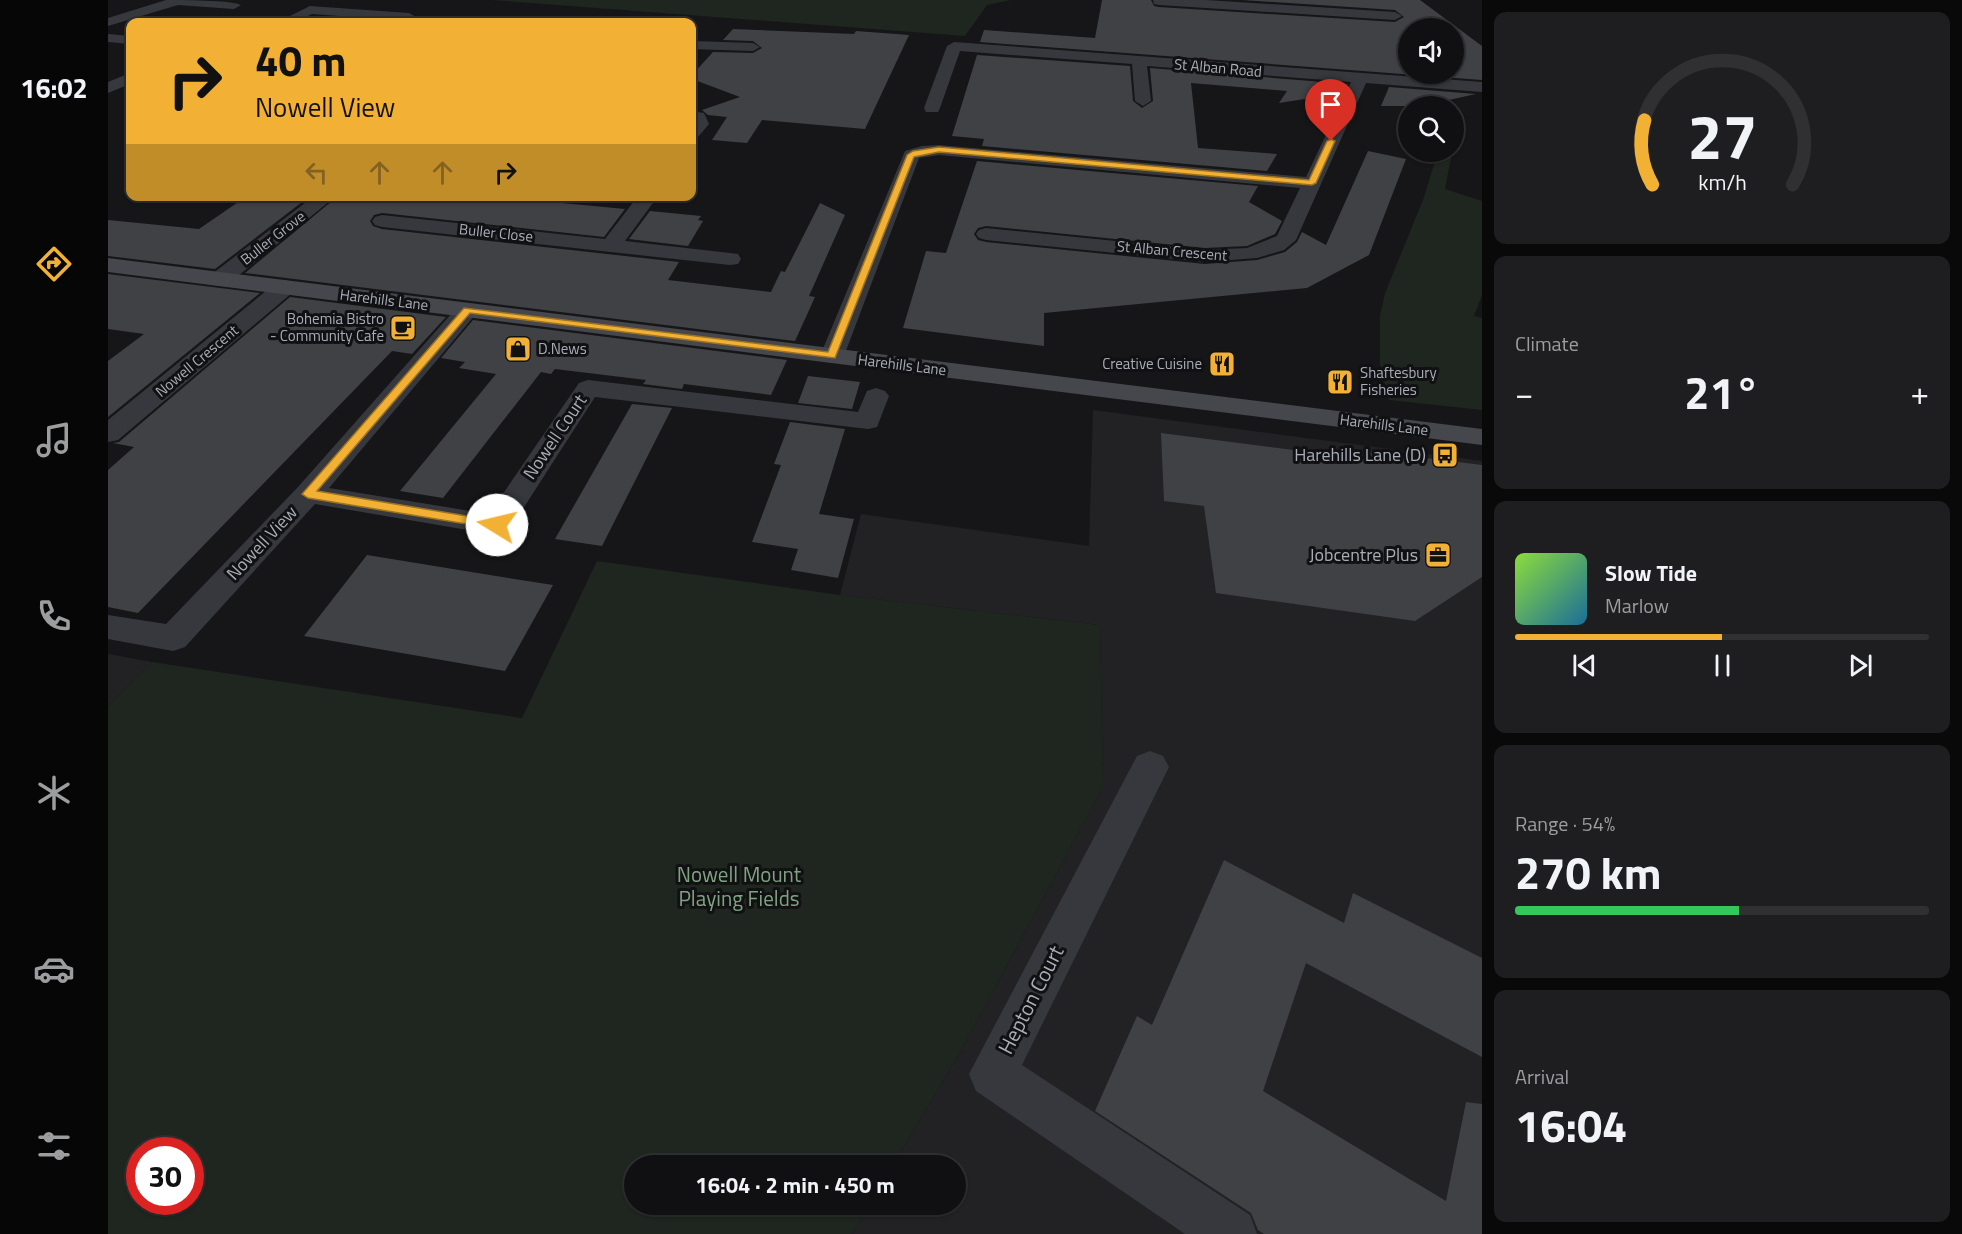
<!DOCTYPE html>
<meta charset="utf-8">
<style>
:root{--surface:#101012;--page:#1e1e20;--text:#f1f3f6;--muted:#9c9d9f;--line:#303032;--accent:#f2b134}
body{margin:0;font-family:"Titillium Web",sans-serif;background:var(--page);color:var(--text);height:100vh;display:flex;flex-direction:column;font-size:22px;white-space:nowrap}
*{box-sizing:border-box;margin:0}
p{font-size:20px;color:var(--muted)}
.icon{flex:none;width:33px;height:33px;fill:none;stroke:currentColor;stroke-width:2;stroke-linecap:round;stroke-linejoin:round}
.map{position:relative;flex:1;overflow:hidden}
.details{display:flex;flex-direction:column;gap:12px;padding:12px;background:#09090a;width:480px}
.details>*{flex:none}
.guide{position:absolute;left:18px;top:18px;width:570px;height:183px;border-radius:12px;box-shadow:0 2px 4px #0004,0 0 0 2px var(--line);background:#f2b134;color:#111;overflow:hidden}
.fabs{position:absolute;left:1290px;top:18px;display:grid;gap:12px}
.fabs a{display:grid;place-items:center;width:66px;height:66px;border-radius:50%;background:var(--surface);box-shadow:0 2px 4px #0004,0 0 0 2px var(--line);font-size:30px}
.speed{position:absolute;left:18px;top:1137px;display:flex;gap:12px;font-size:30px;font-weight:700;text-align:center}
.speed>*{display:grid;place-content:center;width:78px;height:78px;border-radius:50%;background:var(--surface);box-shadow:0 2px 4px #0004,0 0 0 2px var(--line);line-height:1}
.speed .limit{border:9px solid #d22;background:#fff;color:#111}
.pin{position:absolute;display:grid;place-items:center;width:51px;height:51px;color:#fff;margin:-62px -26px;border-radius:50% 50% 50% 0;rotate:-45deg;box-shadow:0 0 6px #0007}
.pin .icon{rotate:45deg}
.me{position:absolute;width:66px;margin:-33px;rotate:279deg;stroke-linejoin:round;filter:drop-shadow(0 0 4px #0008)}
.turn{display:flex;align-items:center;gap:21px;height:126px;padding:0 30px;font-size:27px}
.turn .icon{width:78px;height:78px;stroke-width:2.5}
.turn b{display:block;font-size:42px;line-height:51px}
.lanes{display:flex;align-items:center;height:57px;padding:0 30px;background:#0003;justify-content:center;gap:30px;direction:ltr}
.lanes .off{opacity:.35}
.big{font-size:45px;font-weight:700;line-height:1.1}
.details .card{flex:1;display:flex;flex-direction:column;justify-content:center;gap:9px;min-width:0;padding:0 21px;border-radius:12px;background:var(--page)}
.details .dial{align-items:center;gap:0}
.dial svg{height:156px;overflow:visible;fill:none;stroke:var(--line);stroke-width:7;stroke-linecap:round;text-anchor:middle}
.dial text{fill:var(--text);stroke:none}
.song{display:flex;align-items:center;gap:18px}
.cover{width:72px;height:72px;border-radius:9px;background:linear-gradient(135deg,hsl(90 70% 55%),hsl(200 70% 35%))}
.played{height:6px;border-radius:3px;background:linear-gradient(90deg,var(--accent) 50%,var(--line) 50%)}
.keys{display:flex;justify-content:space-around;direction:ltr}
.heat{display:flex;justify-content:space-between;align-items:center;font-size:33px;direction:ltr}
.charge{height:9px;border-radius:4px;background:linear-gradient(90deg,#34c759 54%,var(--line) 0)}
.trip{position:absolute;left:516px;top:1155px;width:342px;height:60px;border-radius:30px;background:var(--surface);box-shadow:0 2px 4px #0004,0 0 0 2px var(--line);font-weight:700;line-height:60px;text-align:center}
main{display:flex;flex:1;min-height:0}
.menu{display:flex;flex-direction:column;width:108px;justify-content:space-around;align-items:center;background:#060607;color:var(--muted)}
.menu .icon{width:42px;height:42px}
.menu .on{color:var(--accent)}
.menu b{font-size:27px;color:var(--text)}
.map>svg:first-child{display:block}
.built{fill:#222225}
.green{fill:#1e261f;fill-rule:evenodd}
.building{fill:#404145;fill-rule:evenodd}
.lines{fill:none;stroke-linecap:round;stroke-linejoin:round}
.street{fill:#37383d;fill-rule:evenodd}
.secondary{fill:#45474d;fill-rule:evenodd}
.route{fill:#f2b134;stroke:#9d7322;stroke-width:1.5}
.labels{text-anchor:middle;stroke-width:6;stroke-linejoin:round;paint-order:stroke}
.far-street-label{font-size:15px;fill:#a8adb8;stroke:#111113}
.far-poi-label{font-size:15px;fill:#a8adb8;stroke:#111113;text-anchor:end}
.street-label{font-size:18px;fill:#a8adb8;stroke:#111113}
.poi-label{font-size:18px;fill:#a8adb8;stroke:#111113;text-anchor:end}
.near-park-label{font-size:21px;fill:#7fa381;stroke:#111113}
.near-street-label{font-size:21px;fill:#a8adb8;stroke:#111113}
</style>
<main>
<nav class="menu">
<b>16:02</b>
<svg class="icon on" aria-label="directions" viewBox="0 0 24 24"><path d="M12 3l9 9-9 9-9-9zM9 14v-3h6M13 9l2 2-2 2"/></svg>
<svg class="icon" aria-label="music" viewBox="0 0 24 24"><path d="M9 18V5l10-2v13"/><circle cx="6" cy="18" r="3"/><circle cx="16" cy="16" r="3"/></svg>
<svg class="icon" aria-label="phone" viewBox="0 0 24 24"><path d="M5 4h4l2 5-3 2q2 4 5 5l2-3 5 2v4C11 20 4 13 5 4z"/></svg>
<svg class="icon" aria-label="climate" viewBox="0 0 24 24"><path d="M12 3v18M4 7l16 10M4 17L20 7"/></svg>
<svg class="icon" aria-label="car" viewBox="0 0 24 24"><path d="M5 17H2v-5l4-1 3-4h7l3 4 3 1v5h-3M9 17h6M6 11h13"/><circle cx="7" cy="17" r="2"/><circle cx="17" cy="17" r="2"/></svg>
<svg class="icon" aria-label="filters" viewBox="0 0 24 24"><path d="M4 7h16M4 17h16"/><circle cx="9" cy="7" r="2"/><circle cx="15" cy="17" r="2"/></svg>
</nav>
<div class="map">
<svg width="1374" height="1234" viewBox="0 0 1374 1234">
<rect width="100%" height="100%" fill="#161618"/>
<path class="built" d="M 985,410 L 1374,461 L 1374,1234 L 744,1234 L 762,1205 L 848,1204 L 848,1166 L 785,1165 L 855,1047 L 995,787 L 992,625 L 732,595 L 753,514 L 981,546 Z
M 0,654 L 44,662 L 0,707 Z"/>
<path class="green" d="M 384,0 L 903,0 L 879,5 L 857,36 Z
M 1329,155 L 1343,158 L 1337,189 L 1374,201 L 1374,295 L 1366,316 L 1374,318 L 1374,410 L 1281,400 L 1272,364 L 1272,316 L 1277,293 L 1315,200 Z
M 489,561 L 732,595 L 992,625 L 995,787 L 855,1047 L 785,1165 L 526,1166 L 526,1204 L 762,1205 L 744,1234 L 0,1234 L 0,707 L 44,662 L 414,718 ZM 32,1150 L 82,1150 L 82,1202 L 32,1202 Z"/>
<path class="building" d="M 994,0 L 1043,0 L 1046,6 L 1051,7 L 1287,22 L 1296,17 L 1287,10 L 1134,0 L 1312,0 L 1374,46 L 1374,80 L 872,42 L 876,30 L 987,38 ZM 1300,28 L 1346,28 L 1346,74 L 1300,74 Z
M 625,29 L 746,34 L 748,31 L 801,35 L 757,129 L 654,120 L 639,143 L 604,140 L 619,117 L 600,115 L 594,110 L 632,97 L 584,79 L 584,75 L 605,52 L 645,53 L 654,48 L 645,41 L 615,40 Z
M 869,55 L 1022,66 L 1025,101 L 1034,108 L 1045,101 L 1042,68 L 1240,84 L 1235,93 L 1171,103 L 1179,91 L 1083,83 L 1090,148 L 1169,154 L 1159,171 L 874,146 L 876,139 L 844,136 Z
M 1281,87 L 1368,94 L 1313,106 L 1273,106 Z
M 1260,151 L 1298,159 L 1261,255 L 1199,288 L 936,313 L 936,346 L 795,328 L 818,251 L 838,253 L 869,161 L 1150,186 L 1141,202 L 1174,221 L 1167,234 L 1139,246 L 1097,248 L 878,226 L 870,228 L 866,234 L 870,240 L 878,242 L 1097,264 L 1149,260 L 1177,252 L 1189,242 L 1194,232 L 1218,245 Z
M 139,196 L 202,196 L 107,269 L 0,256 L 0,220 L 91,229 Z
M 230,196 L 449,196 L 444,202 L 517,209 L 496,237 L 274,213 L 266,215 L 262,221 L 265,226 L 274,229 L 571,262 L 560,280 L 663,292 L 673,271 L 677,272 L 712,203 L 737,215 L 701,296 L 707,297 L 687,341 L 137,273 Z
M 542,211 L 593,216 L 590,220 L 595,221 L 580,246 L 521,239 Z
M 0,274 L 152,293 L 0,417 L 0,361 L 36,334 L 0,329 Z
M 182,297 L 338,317 L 304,354 L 284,351 L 30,613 L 0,607 L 0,470 L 26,447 L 5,443 L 11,442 Z
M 365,320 L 679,360 L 663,395 L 576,384 L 574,389 L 535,384 L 538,380 L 447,369 L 443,374 L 433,372 L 335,498 L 292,491 L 388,374 L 351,368 L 357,362 L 333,358 Z
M 700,376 L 752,382 L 744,409 L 690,403 Z
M 524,404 L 564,408 L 494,546 L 447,539 Z
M 682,422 L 737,429 L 711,514 L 746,519 L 730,578 L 683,570 L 690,549 L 644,542 L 673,465 L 666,464 Z
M 1053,433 L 1264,460 L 1261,451 L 1374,465 L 1374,577 L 1307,621 L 1108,593 L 1096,506 L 1056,501 Z
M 259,555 L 388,576 L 445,585 L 397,671 L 196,636 Z
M 1116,860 L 1236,923 L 1245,893 L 1374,958 L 1374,1057 L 1198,963 L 1155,1091 L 1338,1201 L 1358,1102 L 1374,1104 L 1374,1234 L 1156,1234 L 1150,1230 L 1143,1213 L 987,1111 L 1029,1016 L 1044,1025 Z"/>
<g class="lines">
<path class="street" d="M 58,0 C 74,0 122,0 133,5 L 126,9 L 70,5 L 0,26 L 0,18 Z
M 1045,0 L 1098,0 L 1287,12 L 1294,16 L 1287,20 L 1051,5 L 1046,4 Z
M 202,6 L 301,13 L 308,17 L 301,21 L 204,14 L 187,22 L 170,22 Z
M 0,34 L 22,36 L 22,44 L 0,42 Z
M 584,41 L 645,43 L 652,47 L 645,51 L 584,49 Z
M 846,42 L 1374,82 L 1374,92 L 1258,83 L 1188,240 L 1176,250 L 1149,258 L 1097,262 L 878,240 L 871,238 L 868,234 L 871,230 L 878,228 L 1097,250 L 1139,248 L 1169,236 L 1192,188 L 831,155 L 811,158 L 736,356 L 733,361 L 724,363 L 715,361 L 712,356 L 797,151 L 814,146 L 831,145 L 1198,177 L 1243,82 L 1039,66 L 1043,101 L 1035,106 L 1027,101 L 1024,64 L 852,51 L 832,108 L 830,112 L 818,112 L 816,108 L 839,46 Z
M 22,73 L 22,84 L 0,93 L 0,82 Z
M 584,111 L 596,113 L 601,124 L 590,137 L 584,138 Z
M 206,196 L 228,196 L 120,284 L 112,286 L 104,284 L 101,279 L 104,274 Z
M 530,196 L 550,196 L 517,241 L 622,253 L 630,254 L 633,259 L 630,264 L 622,265 L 274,227 L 267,225 L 264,221 L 267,217 L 274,215 L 497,239 Z
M 177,280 L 185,282 L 188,287 L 185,292 L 10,440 L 0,442 L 0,420 L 169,282 Z
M 359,303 L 367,305 L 371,310 L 367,315 L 221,488 L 381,514 L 471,383 L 480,380 L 750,412 L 759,391 L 768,388 L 777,391 L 781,396 L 769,427 L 760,429 L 487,397 L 400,532 L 389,535 L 207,504 L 77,647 L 65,651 L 0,639 L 0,615 L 58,624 L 190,487 L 351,305 Z
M 1042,751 L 1055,756 L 1061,767 L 914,1065 L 1142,1215 L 1149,1234 L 1077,1234 L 868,1091 L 861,1074 L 1029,756 Z"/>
<path class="secondary" d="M 0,258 L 1374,429 L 1374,445 L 0,272 Z"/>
</g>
<path class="route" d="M 1223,139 L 1227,141 L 1208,183 L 1204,185 L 831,152 L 806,157 L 727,358 L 362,313 L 209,491 L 389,521 L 393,522 L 395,525 L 393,528 L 389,529 L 200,498 L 194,494 L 356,308 L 720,352 L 799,155 L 805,151 L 831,147 L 1201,180 L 1219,141 Z"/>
<defs>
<symbol id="cafe-square" viewBox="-11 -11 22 22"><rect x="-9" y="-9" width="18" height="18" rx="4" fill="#f2b134" stroke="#111113"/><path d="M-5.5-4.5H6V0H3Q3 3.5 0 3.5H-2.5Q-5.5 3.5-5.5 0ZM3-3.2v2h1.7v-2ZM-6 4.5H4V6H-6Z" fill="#111"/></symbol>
<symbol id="shop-square" viewBox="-11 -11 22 22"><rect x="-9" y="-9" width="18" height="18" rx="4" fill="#f2b134" stroke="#111113"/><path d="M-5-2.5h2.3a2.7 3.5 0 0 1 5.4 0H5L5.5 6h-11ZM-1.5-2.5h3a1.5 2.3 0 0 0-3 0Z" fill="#111"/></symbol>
<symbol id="restaurant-square" viewBox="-11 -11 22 22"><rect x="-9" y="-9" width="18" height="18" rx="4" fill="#f2b134" stroke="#111113"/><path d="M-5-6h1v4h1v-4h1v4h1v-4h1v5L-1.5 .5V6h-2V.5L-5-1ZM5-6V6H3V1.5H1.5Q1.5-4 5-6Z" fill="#111"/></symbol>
<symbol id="bus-square" viewBox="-11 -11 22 22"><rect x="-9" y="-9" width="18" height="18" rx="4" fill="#f2b134" stroke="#111113"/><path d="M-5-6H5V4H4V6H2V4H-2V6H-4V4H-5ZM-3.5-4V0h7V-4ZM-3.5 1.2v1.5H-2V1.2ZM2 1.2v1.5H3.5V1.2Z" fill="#111"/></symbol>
<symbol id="office-square" viewBox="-11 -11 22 22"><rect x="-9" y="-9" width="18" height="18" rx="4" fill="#f2b134" stroke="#111113"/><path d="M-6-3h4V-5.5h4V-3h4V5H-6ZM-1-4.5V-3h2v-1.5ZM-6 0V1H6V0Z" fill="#111"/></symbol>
</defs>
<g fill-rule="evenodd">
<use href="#cafe-square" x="280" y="313" width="30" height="30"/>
<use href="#shop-square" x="395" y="334" width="30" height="30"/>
<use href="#restaurant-square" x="1099" y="349" width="30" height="30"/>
<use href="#restaurant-square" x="1217" y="367" width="30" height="30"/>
<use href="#bus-square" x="1322" y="440" width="30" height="30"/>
<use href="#office-square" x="1315" y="540" width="30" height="30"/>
</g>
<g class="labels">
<g class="far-street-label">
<text transform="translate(1110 68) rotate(5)" y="5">St Alban Road</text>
<text transform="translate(388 233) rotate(6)" y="5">Buller Close</text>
<text transform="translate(165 238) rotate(-38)" y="5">Buller Grove</text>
<text transform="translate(1064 251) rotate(5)" y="5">St Alban Crescent</text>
<text transform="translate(276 300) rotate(7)" y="5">Harehills Lane</text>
<text transform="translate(89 361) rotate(-40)" y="5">Nowell Crescent</text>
<text transform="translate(794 365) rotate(7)" y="5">Harehills Lane</text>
<text transform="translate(1276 425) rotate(7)" y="5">Harehills Lane</text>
</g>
<g class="far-poi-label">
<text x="276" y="324">Bohemia Bistro<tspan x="276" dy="17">- Community Cafe</tspan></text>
<text x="430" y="354" text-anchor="start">D.News</text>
<text x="1094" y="369">Creative Cuisine</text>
<text x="1252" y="378" text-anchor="start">Shaftesbury<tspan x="1252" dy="17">Fisheries</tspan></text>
</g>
<g class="street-label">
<text transform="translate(447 437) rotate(-56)" y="6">Nowell Court</text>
<text transform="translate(154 543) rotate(-47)" y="6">Nowell View</text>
</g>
<g class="poi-label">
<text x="1318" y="461">Harehills Lane (D)</text>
<text x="1310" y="561">Jobcentre Plus</text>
</g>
<g class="near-park-label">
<text x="631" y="882">Nowell Mount<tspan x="631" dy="24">Playing Fields</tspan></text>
</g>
<g class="near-street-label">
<text transform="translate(923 1000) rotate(-63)" y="7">Hepton Court</text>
</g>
</g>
</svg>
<div class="fabs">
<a><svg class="icon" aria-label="sound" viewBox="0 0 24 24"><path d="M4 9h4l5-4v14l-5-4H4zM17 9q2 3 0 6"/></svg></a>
<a><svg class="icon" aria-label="search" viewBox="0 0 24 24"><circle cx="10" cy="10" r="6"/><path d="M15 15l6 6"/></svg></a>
</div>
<div class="speed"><div class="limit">30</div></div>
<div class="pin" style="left:1223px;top:141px;background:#d93025"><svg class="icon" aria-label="arrive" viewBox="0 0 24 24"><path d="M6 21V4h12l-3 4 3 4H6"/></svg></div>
<svg class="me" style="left:389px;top:525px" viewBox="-20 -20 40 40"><circle r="19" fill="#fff"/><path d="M0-13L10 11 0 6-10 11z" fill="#f2b134"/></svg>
<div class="trip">16:04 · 2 min · 450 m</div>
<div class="guide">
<div class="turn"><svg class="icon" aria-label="right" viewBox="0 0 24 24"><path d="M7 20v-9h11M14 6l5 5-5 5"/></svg><div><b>40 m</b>Nowell View</div></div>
<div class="lanes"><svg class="icon off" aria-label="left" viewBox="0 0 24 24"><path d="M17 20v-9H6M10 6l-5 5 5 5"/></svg><svg class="icon off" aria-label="ahead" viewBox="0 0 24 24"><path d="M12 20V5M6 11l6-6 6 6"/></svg><svg class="icon off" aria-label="ahead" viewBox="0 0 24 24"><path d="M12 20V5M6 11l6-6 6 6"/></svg><svg class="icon" aria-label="right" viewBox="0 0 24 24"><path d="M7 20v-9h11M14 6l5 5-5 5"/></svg></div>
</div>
</div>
<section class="details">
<div class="card dial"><svg viewBox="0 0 100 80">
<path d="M14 69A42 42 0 1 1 86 69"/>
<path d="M14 69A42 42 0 0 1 10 36" stroke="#f2b134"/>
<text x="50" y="56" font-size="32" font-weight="700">27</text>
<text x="50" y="72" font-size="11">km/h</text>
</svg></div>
<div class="card"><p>Climate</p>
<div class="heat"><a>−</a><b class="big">21°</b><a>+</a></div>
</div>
<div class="card">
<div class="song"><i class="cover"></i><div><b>Slow Tide</b><p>Marlow</p></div></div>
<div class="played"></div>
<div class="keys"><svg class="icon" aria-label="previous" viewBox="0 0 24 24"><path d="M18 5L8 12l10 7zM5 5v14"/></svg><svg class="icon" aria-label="pause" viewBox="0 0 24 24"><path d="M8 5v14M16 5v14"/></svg><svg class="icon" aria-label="next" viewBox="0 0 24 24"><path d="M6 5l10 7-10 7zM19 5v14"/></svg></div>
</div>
<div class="card"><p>Range · 54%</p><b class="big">270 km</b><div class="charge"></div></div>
<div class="card"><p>Arrival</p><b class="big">16:04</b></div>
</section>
</main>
